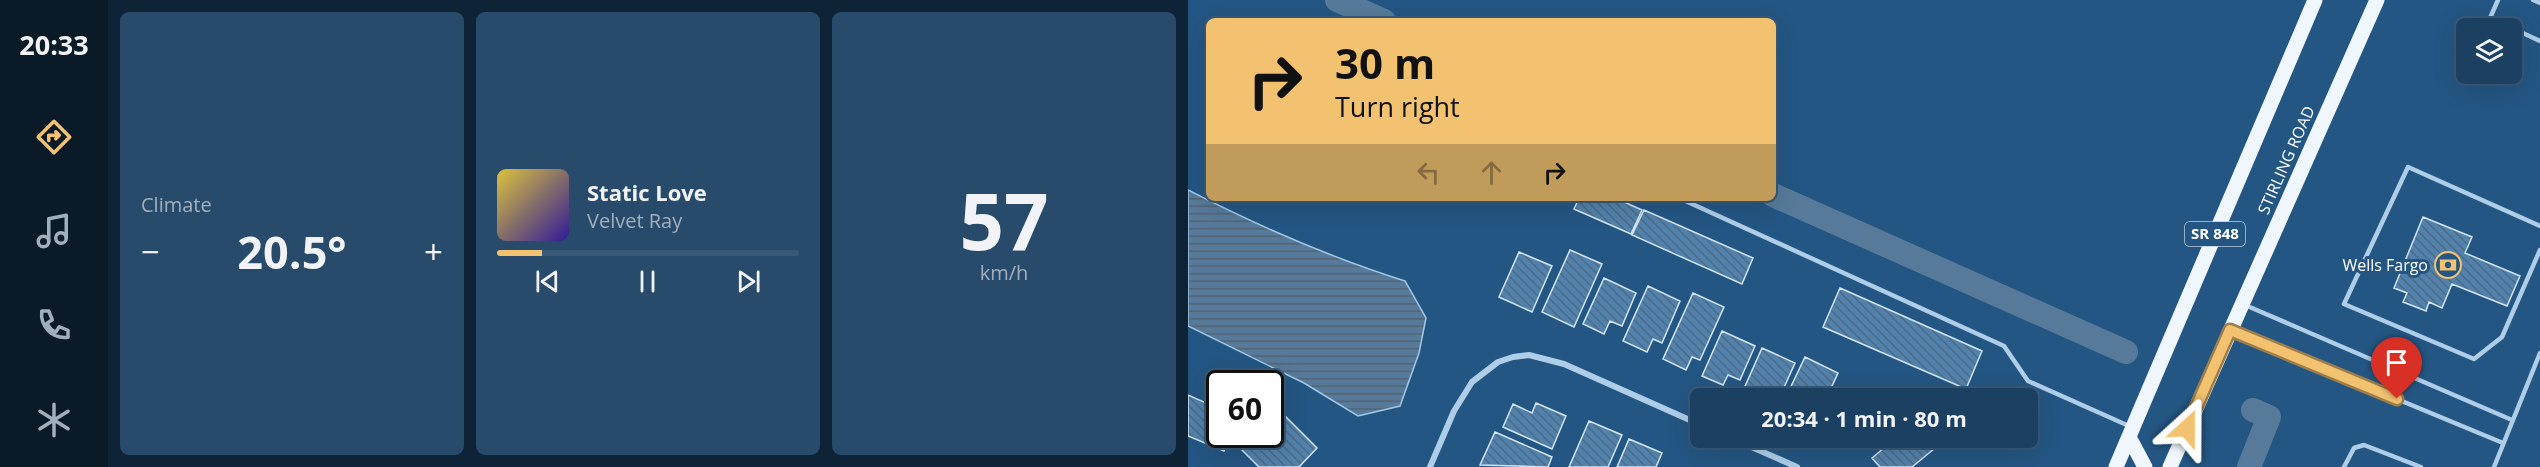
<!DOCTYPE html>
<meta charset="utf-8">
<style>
:root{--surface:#1b4062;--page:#284b6b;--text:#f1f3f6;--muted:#a0afbe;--line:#395977;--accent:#f2c271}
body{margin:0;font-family:"Open Sans",sans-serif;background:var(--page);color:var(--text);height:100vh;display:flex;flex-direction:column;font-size:22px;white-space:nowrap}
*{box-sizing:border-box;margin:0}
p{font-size:20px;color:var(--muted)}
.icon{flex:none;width:33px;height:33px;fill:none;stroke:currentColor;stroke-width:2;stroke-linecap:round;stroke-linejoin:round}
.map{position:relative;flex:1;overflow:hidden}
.drawer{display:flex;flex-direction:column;gap:12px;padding:12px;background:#0f2336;width:1080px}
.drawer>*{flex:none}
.guide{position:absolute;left:18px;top:18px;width:570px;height:183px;border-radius:9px;box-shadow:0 6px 24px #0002,0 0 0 2px var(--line);background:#f2c271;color:#111;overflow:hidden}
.fabs{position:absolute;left:1268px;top:18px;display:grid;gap:12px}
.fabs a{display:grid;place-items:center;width:66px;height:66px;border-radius:9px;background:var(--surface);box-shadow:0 6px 24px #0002,0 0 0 2px var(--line);font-size:30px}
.speed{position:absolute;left:18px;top:370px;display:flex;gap:12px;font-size:30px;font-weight:700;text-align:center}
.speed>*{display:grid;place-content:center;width:78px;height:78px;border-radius:50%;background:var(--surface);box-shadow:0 6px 24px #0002,0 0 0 2px var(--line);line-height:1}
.speed .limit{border:3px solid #111;border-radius:9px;background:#fff;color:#111}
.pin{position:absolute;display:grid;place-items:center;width:51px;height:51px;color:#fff;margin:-62px -26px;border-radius:50% 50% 50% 0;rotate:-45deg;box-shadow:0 0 6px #0007}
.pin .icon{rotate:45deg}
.me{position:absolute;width:66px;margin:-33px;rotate:24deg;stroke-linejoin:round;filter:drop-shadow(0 0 4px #0008)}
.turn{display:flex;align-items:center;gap:21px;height:126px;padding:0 30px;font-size:27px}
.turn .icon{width:78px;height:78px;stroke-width:2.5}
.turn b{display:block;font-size:42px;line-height:51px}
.lanes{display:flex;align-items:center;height:57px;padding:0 30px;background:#0003;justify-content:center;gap:30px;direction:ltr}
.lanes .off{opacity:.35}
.big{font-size:45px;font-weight:700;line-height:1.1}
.drawer .widget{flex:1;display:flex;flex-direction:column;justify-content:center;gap:9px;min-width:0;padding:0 21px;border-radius:9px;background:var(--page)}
.drawer .dial{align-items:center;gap:0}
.dial b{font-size:78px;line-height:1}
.song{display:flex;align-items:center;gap:18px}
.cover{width:72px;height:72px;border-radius:9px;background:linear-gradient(135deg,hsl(50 70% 55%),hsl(250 70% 35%))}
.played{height:6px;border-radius:3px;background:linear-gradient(90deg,var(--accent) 15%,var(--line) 15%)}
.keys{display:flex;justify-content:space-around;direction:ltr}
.heat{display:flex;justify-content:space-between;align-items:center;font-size:33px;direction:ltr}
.drawer .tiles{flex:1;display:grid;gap:12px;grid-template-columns:repeat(3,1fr)}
.trip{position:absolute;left:502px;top:388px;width:348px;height:60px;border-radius:9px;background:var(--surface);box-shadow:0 6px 24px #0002,0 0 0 2px var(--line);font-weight:700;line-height:60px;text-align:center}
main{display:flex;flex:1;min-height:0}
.dock{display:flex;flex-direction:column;width:108px;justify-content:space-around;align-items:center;background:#0b1a27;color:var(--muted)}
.dock .icon{width:42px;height:42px}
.dock .active{color:var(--accent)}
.dock b{font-size:27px;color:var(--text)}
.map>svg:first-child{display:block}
.water{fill:url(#water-rules);stroke:#a1c8e8;stroke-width:1.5}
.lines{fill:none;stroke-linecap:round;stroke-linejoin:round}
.canal{stroke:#577a9a;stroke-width:24}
.building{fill:url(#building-back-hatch);stroke:#d1e5f6;stroke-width:1.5}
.lane{stroke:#adcde8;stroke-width:4.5}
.street{stroke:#adcde8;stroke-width:6}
.primary{stroke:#eff6fe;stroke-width:15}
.route-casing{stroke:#9d7e49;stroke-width:15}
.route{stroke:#f2c271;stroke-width:10}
.labels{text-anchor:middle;stroke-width:6;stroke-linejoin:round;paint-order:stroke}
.shield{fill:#245683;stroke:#bdccda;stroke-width:1.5}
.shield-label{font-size:15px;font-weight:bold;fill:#fff}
.street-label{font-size:16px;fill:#fff;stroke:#245683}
.poi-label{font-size:16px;fill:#fff;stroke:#245683;text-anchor:end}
</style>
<main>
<nav class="dock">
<b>20:33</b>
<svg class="icon active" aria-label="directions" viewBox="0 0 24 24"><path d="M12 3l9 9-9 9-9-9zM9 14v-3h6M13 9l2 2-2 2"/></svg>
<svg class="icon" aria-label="music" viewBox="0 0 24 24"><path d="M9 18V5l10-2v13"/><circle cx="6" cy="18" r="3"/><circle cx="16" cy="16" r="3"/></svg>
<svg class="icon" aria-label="phone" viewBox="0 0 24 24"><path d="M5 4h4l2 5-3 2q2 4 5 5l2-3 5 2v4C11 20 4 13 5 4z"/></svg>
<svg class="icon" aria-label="climate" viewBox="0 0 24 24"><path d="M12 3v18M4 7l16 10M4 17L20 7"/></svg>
</nav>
<section class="drawer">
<div class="tiles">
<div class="widget"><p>Climate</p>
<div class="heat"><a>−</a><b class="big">20.5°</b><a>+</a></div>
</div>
<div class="widget">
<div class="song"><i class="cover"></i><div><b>Static Love</b><p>Velvet Ray</p></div></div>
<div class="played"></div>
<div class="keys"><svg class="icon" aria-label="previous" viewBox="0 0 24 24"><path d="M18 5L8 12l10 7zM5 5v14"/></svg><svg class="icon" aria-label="pause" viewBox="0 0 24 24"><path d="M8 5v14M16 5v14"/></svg><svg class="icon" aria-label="next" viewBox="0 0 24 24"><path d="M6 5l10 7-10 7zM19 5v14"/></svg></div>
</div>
<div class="widget dial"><b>57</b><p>km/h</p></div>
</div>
</section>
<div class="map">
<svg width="1352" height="467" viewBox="0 0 1352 467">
<defs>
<pattern id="water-rules" width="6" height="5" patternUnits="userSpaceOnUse" patternTransform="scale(1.5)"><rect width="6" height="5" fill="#577a9a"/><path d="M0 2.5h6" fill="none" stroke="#526373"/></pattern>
<pattern id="building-back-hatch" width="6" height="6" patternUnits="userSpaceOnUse" patternTransform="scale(1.5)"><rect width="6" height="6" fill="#5182ad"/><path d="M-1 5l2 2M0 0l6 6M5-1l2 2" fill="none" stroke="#4f6a81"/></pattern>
</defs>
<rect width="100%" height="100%" fill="#245683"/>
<path class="water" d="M 0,190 C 70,226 141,257 217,281 L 238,318 L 231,353 L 212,406 L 170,416 L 116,383 L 0,326 Z"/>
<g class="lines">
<path class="canal" d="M 149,0 L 196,21
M 585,195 L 938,352
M 1061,467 L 1081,417 L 1065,410"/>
</g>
<path class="building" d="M 391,198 L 427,198 L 454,210 L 443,234 L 386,209 Z
M 456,210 L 565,258 L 554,284 L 444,235 Z
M 1235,217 L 1284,237 L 1277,253 L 1332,276 L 1319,306 L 1264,284 L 1254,308 L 1241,302 L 1238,311 L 1215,302 L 1219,293 L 1206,288 Z
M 382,250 L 414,264 L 386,327 L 354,312 Z
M 331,252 L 364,266 L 344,312 L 311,297 Z
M 416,278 L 448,293 L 434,326 L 422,321 L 416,334 L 395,324 Z
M 460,286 L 492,301 L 474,343 L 465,339 L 459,352 L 435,341 Z
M 652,288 L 794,351 L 778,389 L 635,327 Z
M 505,293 L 536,307 L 512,360 L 504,357 L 498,370 L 475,359 Z
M 534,331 L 567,346 L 552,380 L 540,375 L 535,385 L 514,376 Z
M 574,348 L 607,363 L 593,394 L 581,389 L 576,399 L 566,399 L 554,393 Z
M 617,357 L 650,373 L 638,399 L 597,399 Z
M 663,387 L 690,399 L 657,399 Z
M 22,393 L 32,397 L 32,435 L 42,435 L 36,451 L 0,436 L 0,395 L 18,403 Z
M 348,403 L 378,416 L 364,449 L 315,427 L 325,404 L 344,413 Z
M 91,410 L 129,448 L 111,467 L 71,467 L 52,448 L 66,435 L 82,435 L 82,418 Z
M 401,421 L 434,435 L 420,467 L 381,467 Z
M 307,432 L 364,457 L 360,467 L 292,465 Z
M 708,438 L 747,438 L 752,444 L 724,467 L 692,467 L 684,458 Z
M 441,439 L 474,453 L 468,467 L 429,467 Z"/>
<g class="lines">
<path class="lane" d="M 1310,0 L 1302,18 L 1352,41
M 1345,0 L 1352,3
M 491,198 L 816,346 L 840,381 L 941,426
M 1352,226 L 1220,167 L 1156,304 L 1286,359 L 1314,337 L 1352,250
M 1057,305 L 1324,420
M 1045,331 L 1315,443
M 1156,467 L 1166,448 L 1176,445 L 1233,467
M 1306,467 L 1352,353"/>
<path class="street" d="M 543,438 L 609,467
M 242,467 L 266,411 L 284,382 L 310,362 L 325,357 L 341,355 L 376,364 L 513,425"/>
<path class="primary" d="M 941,437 L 957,467
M 928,467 L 1127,0
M 982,467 L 1189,0"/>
</g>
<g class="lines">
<defs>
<path id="route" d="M 999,428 L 1042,330 L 1209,399"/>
</defs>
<use href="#route" class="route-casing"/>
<use href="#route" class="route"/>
</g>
<defs>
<symbol id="bank-ring" viewBox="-11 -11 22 22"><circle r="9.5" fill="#245683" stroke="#f2c271" stroke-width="1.5"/><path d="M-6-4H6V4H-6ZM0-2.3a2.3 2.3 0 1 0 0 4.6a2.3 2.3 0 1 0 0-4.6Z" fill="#f2c271"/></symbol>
</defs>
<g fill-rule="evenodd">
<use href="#bank-ring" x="1245" y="250" width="30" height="30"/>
</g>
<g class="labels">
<rect class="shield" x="997" y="222" width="60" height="24" rx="4.5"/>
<g class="shield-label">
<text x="1027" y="239">SR 848</text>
</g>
<g class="street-label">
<text transform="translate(1098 160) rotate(-66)" y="6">STIRLING ROAD</text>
</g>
<g class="poi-label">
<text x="1240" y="271">Wells Fargo</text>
</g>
</g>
</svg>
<div class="fabs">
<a><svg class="icon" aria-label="layers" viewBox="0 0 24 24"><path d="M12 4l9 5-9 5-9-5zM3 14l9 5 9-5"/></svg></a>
</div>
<div class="speed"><div class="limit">60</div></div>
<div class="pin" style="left:1209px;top:399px;background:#d93025"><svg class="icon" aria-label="arrive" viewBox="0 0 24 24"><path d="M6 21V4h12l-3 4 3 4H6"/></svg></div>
<svg class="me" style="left:999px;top:428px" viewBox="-20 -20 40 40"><path d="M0-17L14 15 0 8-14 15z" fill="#f2c271" stroke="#fff" stroke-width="4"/></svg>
<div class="trip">20:34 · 1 min · 80 m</div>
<div class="guide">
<div class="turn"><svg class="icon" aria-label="right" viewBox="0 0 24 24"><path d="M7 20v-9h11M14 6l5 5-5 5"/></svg><div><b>30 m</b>Turn right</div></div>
<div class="lanes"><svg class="icon off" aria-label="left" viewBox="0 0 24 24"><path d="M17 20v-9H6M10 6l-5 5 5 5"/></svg><svg class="icon off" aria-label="ahead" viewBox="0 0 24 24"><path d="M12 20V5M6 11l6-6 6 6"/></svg><svg class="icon" aria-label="right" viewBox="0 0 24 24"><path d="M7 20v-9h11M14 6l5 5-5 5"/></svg></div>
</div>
</div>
</main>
